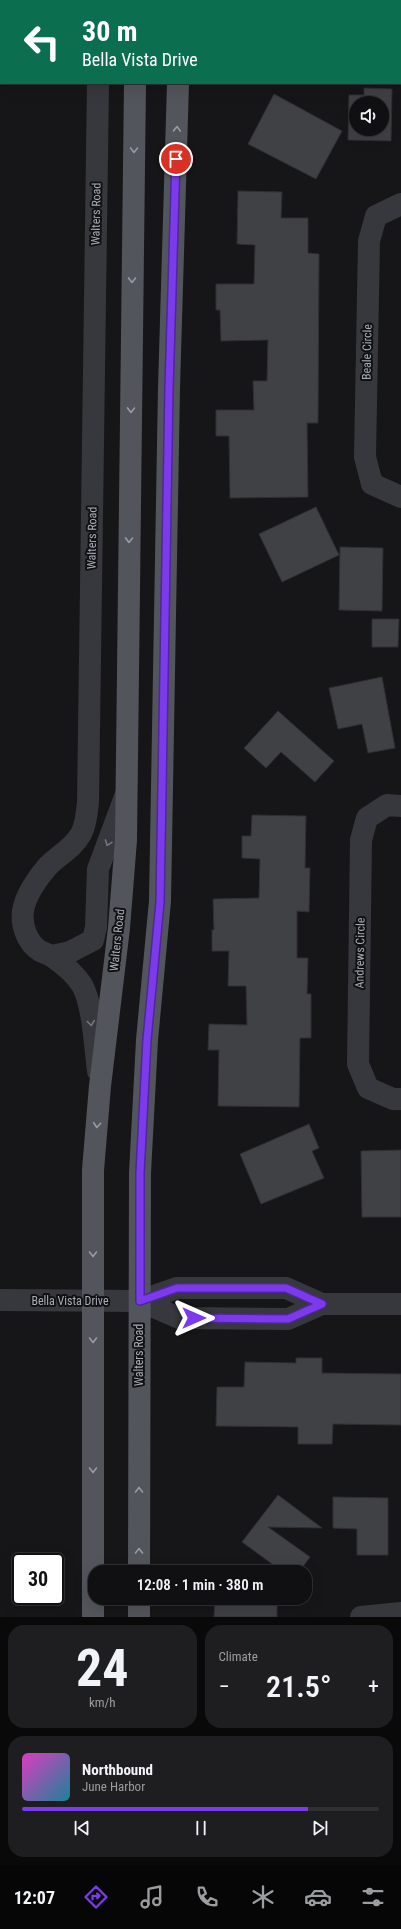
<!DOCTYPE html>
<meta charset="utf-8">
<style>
:root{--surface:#101012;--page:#1e1e20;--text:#f1f3f6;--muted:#9c9d9f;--line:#303032;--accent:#7c3aed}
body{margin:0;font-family:"Roboto Condensed",sans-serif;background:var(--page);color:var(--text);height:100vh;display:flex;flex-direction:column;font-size:15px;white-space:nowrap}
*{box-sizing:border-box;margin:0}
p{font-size:13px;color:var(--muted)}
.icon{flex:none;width:22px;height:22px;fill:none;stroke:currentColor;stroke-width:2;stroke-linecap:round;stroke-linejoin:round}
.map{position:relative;height:1617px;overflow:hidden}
.drawer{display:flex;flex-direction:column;gap:8px;padding:8px;background:#09090a;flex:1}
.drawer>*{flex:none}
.top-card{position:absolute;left:0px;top:0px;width:401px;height:84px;box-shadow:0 4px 16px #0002,0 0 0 1px var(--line);background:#0b6e4f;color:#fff;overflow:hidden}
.controls{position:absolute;left:349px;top:96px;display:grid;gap:8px}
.controls a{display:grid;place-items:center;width:40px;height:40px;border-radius:50%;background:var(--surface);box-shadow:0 4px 16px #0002,0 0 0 1px var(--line);font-size:20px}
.speed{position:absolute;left:12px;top:1553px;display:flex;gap:8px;font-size:20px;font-weight:700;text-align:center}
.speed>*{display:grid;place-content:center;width:52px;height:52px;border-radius:50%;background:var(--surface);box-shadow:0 4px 16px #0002,0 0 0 1px var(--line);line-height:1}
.speed .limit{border:2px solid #111;border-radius:6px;background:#fff;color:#111}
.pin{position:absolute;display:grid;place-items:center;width:34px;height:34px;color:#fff;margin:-17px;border:2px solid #fff;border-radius:50%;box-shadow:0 1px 4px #0007}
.me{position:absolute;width:44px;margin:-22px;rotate:90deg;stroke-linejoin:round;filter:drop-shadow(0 0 3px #0008)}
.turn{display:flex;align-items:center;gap:14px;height:84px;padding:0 16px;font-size:18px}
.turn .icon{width:52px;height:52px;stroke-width:2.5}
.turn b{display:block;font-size:28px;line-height:34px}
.big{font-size:30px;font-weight:600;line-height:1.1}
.drawer .widget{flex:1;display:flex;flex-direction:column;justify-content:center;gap:6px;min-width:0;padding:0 14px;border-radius:16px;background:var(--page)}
.drawer .dial{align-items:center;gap:0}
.dial b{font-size:52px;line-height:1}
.song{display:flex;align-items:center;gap:12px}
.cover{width:48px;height:48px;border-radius:6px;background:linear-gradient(135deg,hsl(310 70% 55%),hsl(190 70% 35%))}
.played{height:4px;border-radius:2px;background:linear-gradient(90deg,var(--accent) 80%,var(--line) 80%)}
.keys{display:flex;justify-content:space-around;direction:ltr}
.heat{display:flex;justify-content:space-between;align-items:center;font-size:22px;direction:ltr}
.drawer .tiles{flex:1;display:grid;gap:8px;grid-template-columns:1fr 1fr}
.widget:last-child{grid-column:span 2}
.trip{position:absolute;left:88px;top:1565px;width:224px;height:40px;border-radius:16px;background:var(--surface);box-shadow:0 4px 16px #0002,0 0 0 1px var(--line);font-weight:600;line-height:40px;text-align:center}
.tab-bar{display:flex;height:64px;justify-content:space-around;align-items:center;background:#060607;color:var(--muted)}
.tab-bar .icon{width:28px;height:28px}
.tab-bar .current{color:var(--accent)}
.tab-bar b{font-size:18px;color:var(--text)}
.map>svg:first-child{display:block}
.building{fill:#404145;stroke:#303034;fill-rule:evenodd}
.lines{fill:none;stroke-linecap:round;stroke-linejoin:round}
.street{stroke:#37383d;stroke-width:22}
.primary{stroke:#53555c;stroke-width:22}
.oneway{stroke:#979ba6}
.oneway2{stroke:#757881}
.route-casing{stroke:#51269a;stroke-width:10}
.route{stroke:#7c3aed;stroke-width:7}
.labels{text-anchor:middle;stroke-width:4;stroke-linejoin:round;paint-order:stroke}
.street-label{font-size:12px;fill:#a8adb8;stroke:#111113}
</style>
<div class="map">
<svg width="401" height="1617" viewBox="0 0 401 1617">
<rect width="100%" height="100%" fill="#161618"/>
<path class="building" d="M 364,88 L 392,89 L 391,141 L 348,140 L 349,95 L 364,95 ZM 356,103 L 382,103 L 382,129 L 356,129 Z
M 274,94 L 342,131 L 316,179 L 248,144 Z
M 238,191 L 282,192 L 281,218 L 308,218 L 308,253 L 319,254 L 318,423 L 307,423 L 308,497 L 230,498 L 229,436 L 216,436 L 216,410 L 254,410 L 253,381 L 267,381 L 268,340 L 221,341 L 220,310 L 216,310 L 216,284 L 254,284 L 255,245 L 237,244 Z
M 316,507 L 339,555 L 282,582 L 259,534 Z
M 340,547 L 383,548 L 382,611 L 339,610 Z
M 372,619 L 399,619 L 398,647 L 372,647 Z
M 382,677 L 395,748 L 368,753 L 362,724 L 338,729 L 329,688 Z
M 278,711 L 334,761 L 315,782 L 281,752 L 266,768 L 244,748 Z
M 252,815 L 306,816 L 305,868 L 310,868 L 309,912 L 297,911 L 297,958 L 308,958 L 307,994 L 311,994 L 311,1038 L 300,1038 L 299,1107 L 218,1106 L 219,1050 L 208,1050 L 209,1024 L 247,1025 L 246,986 L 228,986 L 229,951 L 212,951 L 212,930 L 214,930 L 213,899 L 259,898 L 260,859 L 242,858 L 242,836 L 251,836 Z
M 309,1124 L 319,1148 L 312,1151 L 324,1178 L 261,1204 L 240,1154 Z
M 401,1150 L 401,1217 L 362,1217 L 361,1151 Z
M 296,1358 L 322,1358 L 322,1373 L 401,1374 L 401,1425 L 333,1424 L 332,1444 L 298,1444 L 298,1427 L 216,1426 L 217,1387 L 244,1387 L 245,1362 L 296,1363 Z
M 278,1495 L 322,1528 L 268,1527 L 310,1557 L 299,1572 L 283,1572 L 242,1542 Z
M 333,1497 L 388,1498 L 388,1555 L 357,1555 L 357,1529 L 333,1528 Z
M 215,1598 L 277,1598 L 277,1617 L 214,1617 Z"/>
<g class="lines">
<path class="street" d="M 386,0 L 401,0
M 99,1 L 99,0
M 98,83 L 88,802 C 87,812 86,825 81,834 C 73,848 59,855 48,866 C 38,877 25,896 23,911 C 21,925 27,943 40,951 C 44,953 49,954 53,957 C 63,964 75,974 82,985 C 93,1004 95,1048 98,1071
M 401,204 L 376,216 L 369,241 L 365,457 L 372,484 L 401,497
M 401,806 L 387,805 L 367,818 L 361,840 L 358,1064 L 368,1088 L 393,1099 L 401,1099
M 52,956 L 70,952 L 93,940 L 96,927 L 98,869 L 126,794
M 0,1300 L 140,1301 L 177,1288 L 286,1288 L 322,1304 L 401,1304
M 140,1301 L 179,1318 L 288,1319 L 322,1304
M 361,1617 L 401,1613"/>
<path class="primary" d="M 136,1 L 136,0
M 180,1 L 180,0
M 139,1572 L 140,1173 L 147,1040 L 160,901 L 169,388 L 178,83
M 93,1617 L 93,1170 L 100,1086 L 119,928 L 126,840 L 135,83
M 139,1617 L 139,1598"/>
</g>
<defs><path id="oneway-chevron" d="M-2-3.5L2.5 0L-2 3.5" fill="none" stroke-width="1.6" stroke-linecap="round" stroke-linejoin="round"/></defs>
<g class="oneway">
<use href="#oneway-chevron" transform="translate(177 129) rotate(-88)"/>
<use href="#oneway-chevron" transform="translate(134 150) rotate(91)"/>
<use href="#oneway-chevron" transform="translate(132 280) rotate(91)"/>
<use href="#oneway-chevron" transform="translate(131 410) rotate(91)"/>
<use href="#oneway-chevron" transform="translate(129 540) rotate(91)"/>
<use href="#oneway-chevron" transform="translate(97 1125) rotate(95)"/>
<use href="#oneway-chevron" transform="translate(93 1254) rotate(90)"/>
<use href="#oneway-chevron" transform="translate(93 1340) rotate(90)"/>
<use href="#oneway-chevron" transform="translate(93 1470) rotate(90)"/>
<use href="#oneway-chevron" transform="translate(139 1490) rotate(-90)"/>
<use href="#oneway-chevron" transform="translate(139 1551) rotate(-90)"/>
</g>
<g class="oneway2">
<use href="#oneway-chevron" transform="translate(108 843) rotate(110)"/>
<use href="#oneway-chevron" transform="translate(91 1023) rotate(82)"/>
</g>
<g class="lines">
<defs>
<path id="route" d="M 176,159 L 169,388 L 160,902 L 147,1040 L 140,1173 L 140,1301 L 177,1288 L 286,1288 L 322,1304 L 288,1319 L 194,1318"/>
</defs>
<use href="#route" class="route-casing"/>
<use href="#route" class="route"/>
</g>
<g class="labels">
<g class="street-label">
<text transform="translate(96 214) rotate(-89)" y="4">Walters Road</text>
<text transform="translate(367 352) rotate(-89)" y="4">Beale Circle</text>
<text transform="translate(92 538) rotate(-89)" y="4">Walters Road</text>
<text transform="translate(117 940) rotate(-84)" y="4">Walters Road</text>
<text transform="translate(360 953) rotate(-89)" y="4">Andrews Circle</text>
<text x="70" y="1305">Bella Vista Drive</text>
<text transform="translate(139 1355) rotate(-90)" y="4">Walters Road</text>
</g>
</g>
</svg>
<div class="controls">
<a><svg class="icon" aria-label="sound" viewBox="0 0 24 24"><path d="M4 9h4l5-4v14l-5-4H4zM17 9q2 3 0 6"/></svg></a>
</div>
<div class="speed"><div class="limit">30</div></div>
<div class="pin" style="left:176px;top:159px;background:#d93025"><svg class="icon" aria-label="arrive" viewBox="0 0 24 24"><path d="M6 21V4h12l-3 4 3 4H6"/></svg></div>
<svg class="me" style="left:194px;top:1318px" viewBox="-20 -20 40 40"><path d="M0-17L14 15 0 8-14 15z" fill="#7c3aed" stroke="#fff" stroke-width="4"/></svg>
<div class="trip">12:08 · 1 min · 380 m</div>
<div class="top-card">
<div class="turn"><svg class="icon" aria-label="left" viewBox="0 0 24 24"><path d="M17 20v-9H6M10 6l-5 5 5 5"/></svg><div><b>30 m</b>Bella Vista Drive</div></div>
</div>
</div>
<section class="drawer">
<div class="tiles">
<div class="widget dial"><b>24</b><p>km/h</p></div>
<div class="widget"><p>Climate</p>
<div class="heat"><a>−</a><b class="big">21.5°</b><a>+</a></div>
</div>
<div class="widget">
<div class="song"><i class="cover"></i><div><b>Northbound</b><p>June Harbor</p></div></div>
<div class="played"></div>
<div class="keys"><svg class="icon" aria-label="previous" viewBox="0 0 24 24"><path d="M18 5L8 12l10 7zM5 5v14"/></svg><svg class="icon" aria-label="pause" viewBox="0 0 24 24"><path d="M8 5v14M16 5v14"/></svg><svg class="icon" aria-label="next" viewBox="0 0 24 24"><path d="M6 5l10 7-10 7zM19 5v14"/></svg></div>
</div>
</div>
</section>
<nav class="tab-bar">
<b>12:07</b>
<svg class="icon current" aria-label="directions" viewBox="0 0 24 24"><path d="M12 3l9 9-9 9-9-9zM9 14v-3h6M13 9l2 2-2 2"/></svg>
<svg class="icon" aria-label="music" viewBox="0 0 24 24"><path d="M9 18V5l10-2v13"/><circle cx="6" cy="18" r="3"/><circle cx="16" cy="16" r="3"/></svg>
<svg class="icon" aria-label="phone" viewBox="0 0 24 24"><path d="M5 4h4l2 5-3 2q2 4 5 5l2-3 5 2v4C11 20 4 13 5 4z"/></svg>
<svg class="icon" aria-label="climate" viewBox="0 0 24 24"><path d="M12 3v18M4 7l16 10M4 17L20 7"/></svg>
<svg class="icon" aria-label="car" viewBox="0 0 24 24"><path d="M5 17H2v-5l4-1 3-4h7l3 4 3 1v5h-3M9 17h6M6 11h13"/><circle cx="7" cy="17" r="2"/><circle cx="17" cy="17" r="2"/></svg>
<svg class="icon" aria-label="filters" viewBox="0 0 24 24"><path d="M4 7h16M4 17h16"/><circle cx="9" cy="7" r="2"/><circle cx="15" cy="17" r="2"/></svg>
</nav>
